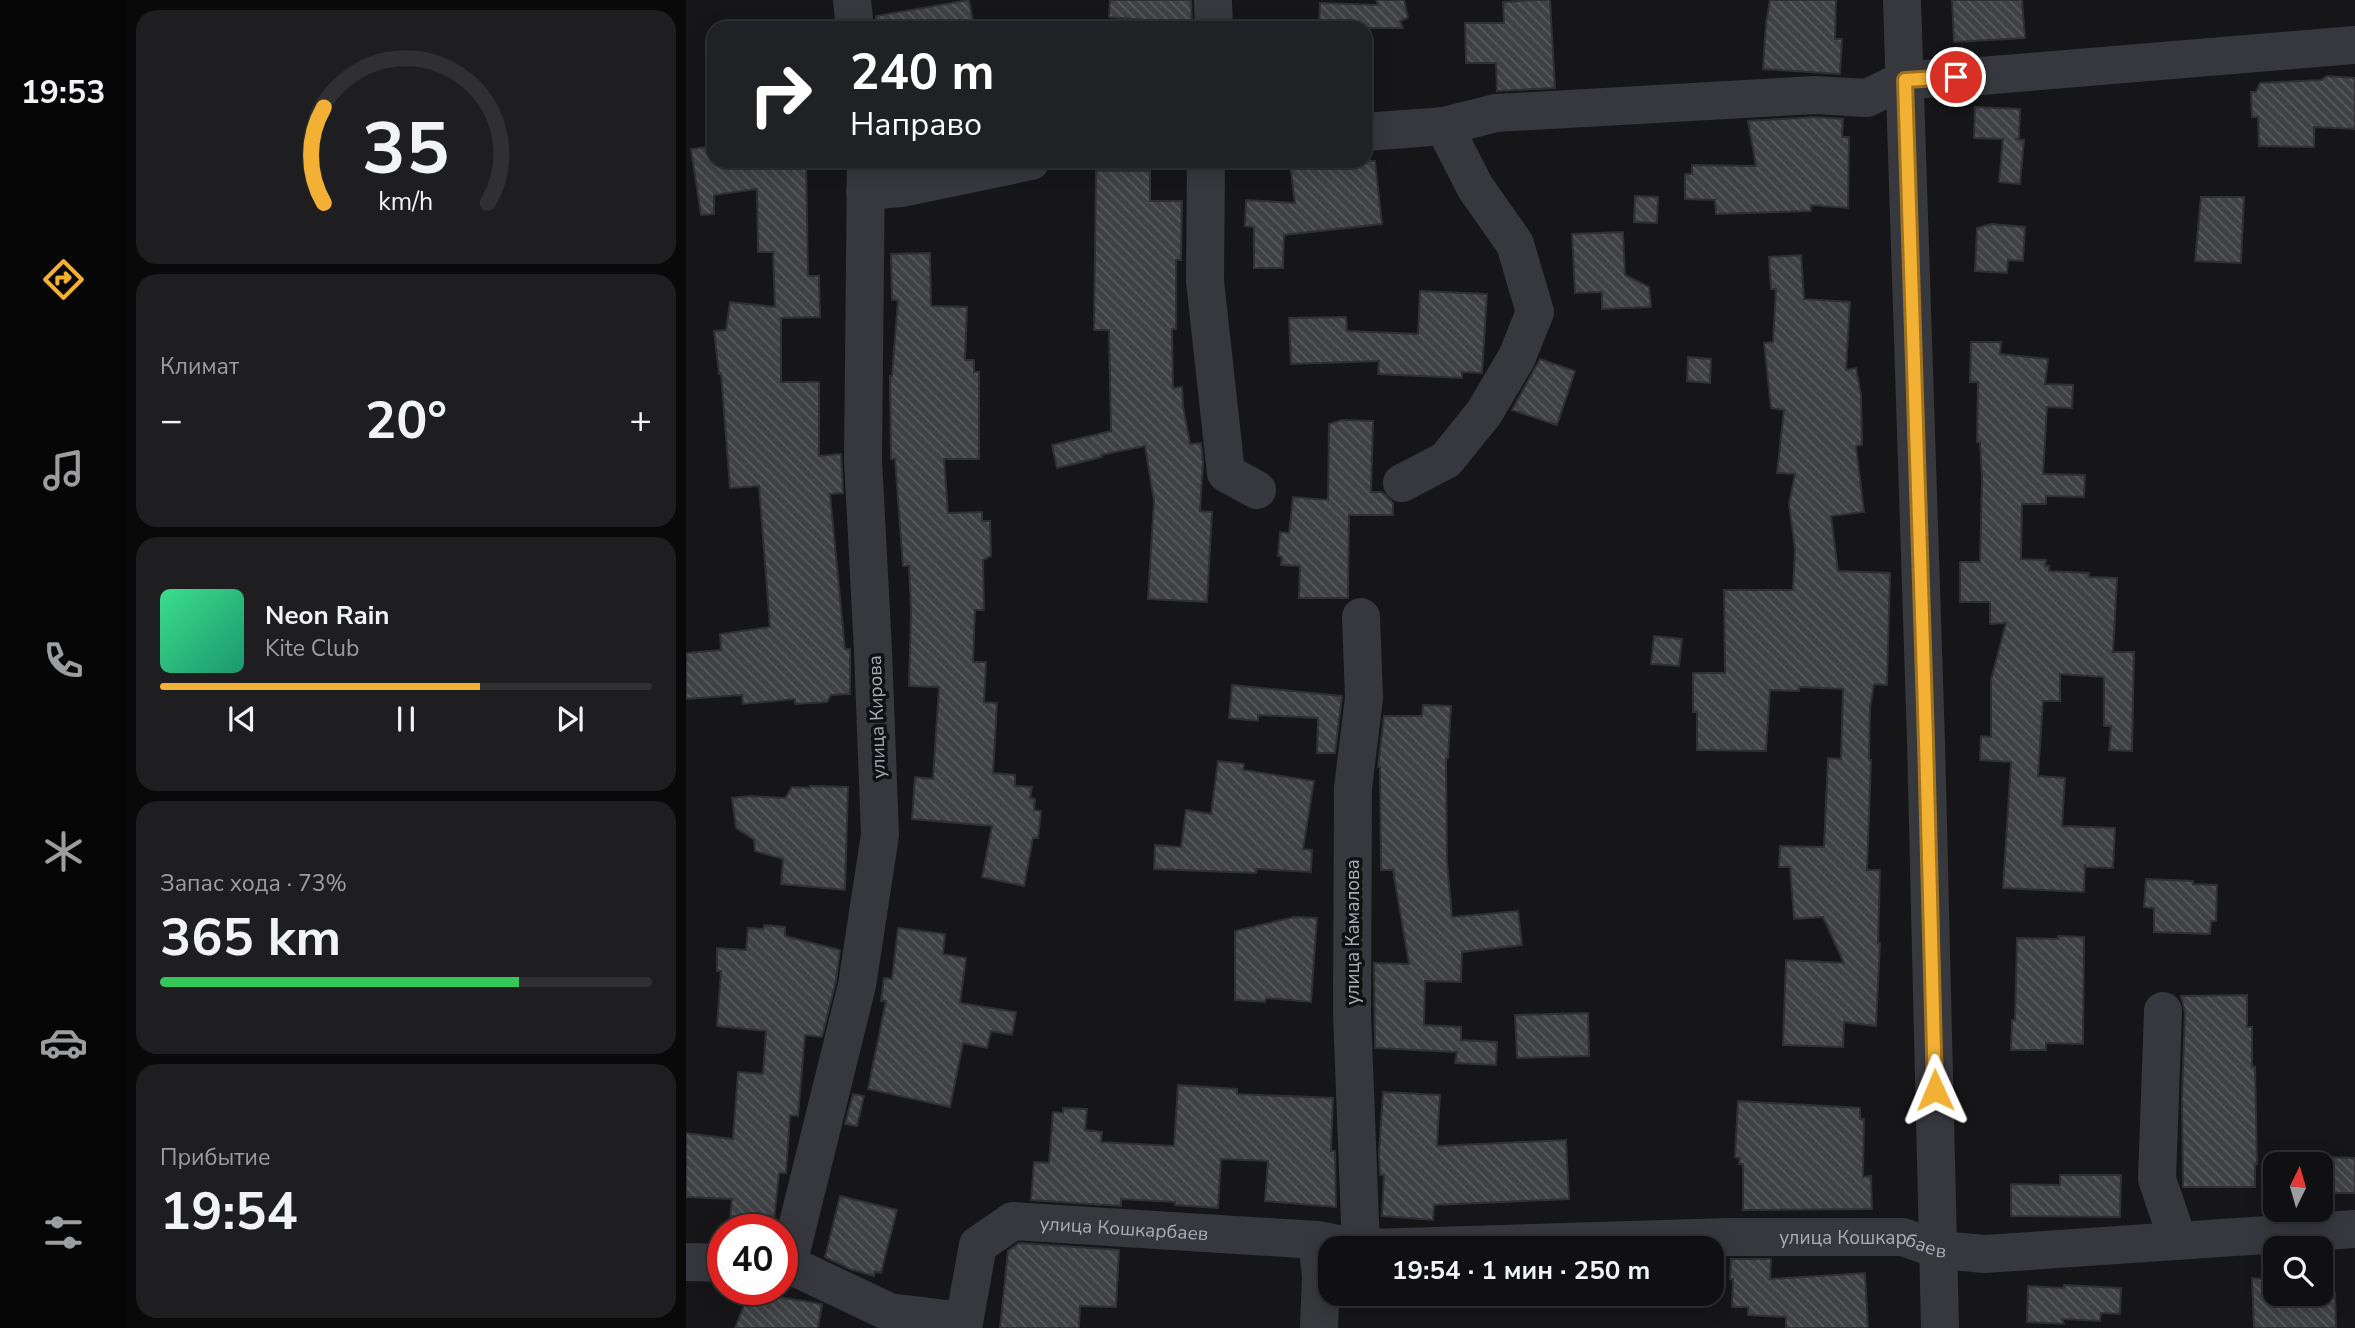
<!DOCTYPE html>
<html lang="ru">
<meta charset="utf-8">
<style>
:root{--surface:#101012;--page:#1e1e20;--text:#f1f3f6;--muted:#9c9d9f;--line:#303032;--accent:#f2b134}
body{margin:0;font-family:"Nunito Sans",sans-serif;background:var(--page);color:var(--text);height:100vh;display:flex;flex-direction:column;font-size:26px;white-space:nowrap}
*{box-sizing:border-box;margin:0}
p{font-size:23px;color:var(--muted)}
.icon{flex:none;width:38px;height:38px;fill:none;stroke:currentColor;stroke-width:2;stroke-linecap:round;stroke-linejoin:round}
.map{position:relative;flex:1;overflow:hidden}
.drawer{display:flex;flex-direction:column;gap:10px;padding:10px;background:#09090a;width:560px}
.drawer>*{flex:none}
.top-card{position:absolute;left:21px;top:21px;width:665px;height:147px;border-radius:21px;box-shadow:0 4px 18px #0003,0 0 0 2px var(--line);background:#202124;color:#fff;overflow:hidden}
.needle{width:46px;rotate:5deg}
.buttons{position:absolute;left:1577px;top:1152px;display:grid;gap:14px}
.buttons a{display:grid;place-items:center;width:70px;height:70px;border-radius:14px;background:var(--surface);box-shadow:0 4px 18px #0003,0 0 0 2px var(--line);font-size:35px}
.speed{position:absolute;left:21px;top:1214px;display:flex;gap:14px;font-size:35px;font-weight:700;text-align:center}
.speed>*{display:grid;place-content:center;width:91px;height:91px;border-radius:50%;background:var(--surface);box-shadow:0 4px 18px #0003,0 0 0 2px var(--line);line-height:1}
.speed .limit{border:10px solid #d22;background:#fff;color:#111}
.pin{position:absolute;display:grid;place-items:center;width:60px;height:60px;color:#fff;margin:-30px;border:4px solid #fff;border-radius:50%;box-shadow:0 2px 7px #0007}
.me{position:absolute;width:77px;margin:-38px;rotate:359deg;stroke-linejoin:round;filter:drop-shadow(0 0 5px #0008)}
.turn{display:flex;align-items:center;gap:24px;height:147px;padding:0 28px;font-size:32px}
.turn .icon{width:91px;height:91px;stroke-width:2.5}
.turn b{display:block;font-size:49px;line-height:60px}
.big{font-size:52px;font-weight:700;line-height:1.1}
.drawer .card{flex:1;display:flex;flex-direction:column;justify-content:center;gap:10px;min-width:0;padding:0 24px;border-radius:21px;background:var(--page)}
.drawer .dial{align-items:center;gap:0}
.dial svg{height:182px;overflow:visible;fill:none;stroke:var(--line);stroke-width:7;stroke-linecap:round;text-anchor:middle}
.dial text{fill:var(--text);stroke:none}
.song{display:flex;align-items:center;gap:21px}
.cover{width:84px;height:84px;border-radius:10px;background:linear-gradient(135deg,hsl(150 70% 55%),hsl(160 70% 35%))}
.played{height:7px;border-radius:4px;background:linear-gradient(90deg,var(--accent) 65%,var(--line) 65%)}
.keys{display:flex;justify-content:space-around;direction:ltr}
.heat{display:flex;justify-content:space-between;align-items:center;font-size:38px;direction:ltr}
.charge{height:10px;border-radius:5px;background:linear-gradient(90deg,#34c759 73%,var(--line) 0)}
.trip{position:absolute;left:632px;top:1236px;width:406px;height:70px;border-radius:21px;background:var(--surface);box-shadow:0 4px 18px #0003,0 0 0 2px var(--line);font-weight:700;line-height:70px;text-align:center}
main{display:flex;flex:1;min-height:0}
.tabs{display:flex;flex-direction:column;width:126px;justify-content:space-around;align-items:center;background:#060607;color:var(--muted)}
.tabs .icon{width:49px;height:49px}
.tabs .on{color:var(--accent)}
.tabs b{font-size:32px;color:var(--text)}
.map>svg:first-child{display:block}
.building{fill:url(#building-back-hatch);stroke:#303034;stroke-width:2}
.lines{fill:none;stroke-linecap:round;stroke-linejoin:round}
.minor{stroke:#37383d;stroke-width:38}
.route-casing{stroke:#9d7322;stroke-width:18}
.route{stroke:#f2b134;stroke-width:12}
.labels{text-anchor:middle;stroke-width:7;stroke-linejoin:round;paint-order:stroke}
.street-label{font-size:19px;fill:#a8adb8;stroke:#111113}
</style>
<main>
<nav class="tabs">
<b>19:53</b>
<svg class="icon on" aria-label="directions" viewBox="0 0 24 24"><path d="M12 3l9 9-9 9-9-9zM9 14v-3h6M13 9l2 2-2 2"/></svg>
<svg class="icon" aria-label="music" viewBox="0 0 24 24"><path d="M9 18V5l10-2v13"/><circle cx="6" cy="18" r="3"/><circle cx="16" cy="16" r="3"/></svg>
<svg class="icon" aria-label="phone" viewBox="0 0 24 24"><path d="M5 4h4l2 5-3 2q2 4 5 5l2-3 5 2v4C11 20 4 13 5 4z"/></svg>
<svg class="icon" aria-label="climate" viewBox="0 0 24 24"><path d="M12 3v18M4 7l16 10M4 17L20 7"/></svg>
<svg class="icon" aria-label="car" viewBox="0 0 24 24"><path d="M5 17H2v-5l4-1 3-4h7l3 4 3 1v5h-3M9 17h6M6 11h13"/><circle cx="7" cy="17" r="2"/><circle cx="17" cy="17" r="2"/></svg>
<svg class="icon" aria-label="filters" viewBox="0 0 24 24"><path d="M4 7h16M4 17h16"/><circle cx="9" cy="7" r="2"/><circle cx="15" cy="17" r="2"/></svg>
</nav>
<section class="drawer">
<div class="card dial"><svg viewBox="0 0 100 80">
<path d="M14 69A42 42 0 1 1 86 69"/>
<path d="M14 69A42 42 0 0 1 14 27" stroke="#f2b134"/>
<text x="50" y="56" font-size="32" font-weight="700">35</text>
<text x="50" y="72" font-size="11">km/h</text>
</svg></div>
<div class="card"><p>Климат</p>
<div class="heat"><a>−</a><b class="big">20°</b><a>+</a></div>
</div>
<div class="card">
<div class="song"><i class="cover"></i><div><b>Neon Rain</b><p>Kite Club</p></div></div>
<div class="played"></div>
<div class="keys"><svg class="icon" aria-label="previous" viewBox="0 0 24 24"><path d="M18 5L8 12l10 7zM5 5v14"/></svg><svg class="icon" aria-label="pause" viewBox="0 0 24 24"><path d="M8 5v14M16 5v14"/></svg><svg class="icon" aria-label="next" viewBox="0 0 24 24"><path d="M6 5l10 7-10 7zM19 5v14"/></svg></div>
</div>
<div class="card"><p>Запас хода · 73%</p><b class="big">365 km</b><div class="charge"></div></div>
<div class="card"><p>Прибытие</p><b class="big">19:54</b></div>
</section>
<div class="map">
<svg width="1669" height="1328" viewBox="0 0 1669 1328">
<defs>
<pattern id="building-back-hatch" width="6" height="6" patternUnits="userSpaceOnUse" patternTransform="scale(1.75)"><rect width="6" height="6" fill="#404145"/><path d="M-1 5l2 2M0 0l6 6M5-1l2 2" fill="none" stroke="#595a5e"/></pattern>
</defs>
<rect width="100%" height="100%" fill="#161618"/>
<path class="building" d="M 283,0 L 288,28 L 190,28 L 190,16 Z
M 424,0 L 505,0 L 506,24 L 423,17 Z
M 690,0 L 718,0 L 722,18 L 714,21 L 717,28 L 633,28 L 634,3 L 692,5 Z
M 851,0 L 864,0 L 869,88 L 811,91 L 810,63 L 780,63 L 779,23 L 818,23 L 817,2 Z
M 1084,0 L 1150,0 L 1149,39 L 1156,39 L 1154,74 L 1077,69 L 1080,23 Z
M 1266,0 L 1336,0 L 1339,38 L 1268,42 Z
M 1641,76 L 1669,78 L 1669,129 L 1628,127 L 1628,147 L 1573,146 L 1572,117 L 1566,117 L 1565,92 L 1570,92 L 1574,83 L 1635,80 Z
M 1289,107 L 1334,109 L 1333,139 L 1329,139 L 1338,140 L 1334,184 L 1313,182 L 1317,139 L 1288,138 Z
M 1129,117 L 1157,119 L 1156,137 L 1163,137 L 1162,208 L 1125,205 L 1125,211 L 1030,214 L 1029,200 L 999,199 L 999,174 L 1006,174 L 1006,165 L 1070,166 L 1062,121 Z
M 28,146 L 28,161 L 120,161 L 122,276 L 133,276 L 134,317 L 95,318 L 95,382 L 133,382 L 133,456 L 155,454 L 157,493 L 144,494 L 159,649 L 164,649 L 164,694 L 145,695 L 141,702 L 109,704 L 109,699 L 57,704 L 56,695 L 0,699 L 0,653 L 35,650 L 34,634 L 84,627 L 73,486 L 44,488 L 35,373 L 33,374 L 28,331 L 40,330 L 44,302 L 89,307 L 87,252 L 72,252 L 71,189 L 28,195 L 28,214 L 15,215 L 5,149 Z
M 625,161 L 689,161 L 696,224 L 598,235 L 597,268 L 568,268 L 568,227 L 559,226 L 560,200 L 609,203 L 604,164 Z
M 410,171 L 464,171 L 464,201 L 496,201 L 495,260 L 490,260 L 490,329 L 486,329 L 487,388 L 496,387 L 497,406 L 504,444 L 515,443 L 517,462 L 514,511 L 526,512 L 521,602 L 462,599 L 468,501 L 459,446 L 415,455 L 416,457 L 371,468 L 366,445 L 425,431 L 423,330 L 408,330 Z
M 949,196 L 972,197 L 971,223 L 948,222 Z
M 1515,197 L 1558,197 L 1555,263 L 1509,261 Z
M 1305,224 L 1339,227 L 1337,261 L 1322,260 L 1321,273 L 1289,271 L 1291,228 Z
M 937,232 L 939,275 L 963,287 L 965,307 L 916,309 L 916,292 L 889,293 L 886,234 Z
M 244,253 L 245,306 L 281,307 L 279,360 L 288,360 L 288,372 L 293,372 L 293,459 L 258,459 L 262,513 L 296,512 L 296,521 L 304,521 L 305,556 L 297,560 L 298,610 L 289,610 L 287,662 L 300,662 L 298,702 L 311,703 L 307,773 L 329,775 L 329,786 L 346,787 L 344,798 L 349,799 L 348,810 L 355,811 L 352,838 L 347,838 L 338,886 L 296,877 L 306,826 L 226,819 L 229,777 L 247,779 L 253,687 L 223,686 L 225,611 L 223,566 L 217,566 L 209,459 L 205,459 L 204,376 L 206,376 L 212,300 L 206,300 L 205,254 Z
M 1115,255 L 1118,299 L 1164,302 L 1160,370 L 1170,368 L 1175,395 L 1176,445 L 1170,446 L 1178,512 L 1145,516 L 1152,571 L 1204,573 L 1201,685 L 1188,684 L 1184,708 L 1183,760 L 1185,760 L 1181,870 L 1194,870 L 1192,943 L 1194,943 L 1190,1026 L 1158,1022 L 1157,1047 L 1097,1045 L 1100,960 L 1158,963 L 1137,917 L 1108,919 L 1104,867 L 1093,867 L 1094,846 L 1138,847 L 1142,758 L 1155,759 L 1157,689 L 1113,687 L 1113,691 L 1084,690 L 1080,751 L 1011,750 L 1011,712 L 1007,712 L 1007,673 L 1039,673 L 1038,590 L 1107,590 L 1109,549 L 1103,504 L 1109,474 L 1091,473 L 1098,410 L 1085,408 L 1078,343 L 1087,342 L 1090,289 L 1085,289 L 1083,257 Z
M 734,291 L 801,294 L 796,373 L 776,372 L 776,378 L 692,374 L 693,361 L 605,364 L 603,318 L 660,317 L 661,331 L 732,334 Z
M 1285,342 L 1315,342 L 1314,354 L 1362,359 L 1359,384 L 1387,385 L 1386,408 L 1361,407 L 1357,474 L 1399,475 L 1398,497 L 1360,496 L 1360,504 L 1336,504 L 1335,559 L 1360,560 L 1359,566 L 1363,566 L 1363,571 L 1403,573 L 1403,577 L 1431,578 L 1427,652 L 1448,652 L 1446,751 L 1423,750 L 1425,726 L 1418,726 L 1418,677 L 1374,674 L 1374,701 L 1357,701 L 1352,776 L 1379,778 L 1376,826 L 1429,828 L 1427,868 L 1400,867 L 1399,864 L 1398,892 L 1317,888 L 1325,762 L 1294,760 L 1295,736 L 1305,737 L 1305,680 L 1320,623 L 1304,624 L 1304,602 L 1274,602 L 1274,562 L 1294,562 L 1296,480 L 1294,442 L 1291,442 L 1292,382 L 1284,382 Z
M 1002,357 L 1025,359 L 1024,383 L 1001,381 Z
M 854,359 L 889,371 L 871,425 L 826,410 Z
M 656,420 L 687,421 L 685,492 L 696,492 L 707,503 L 707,515 L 663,515 L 662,598 L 613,598 L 614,566 L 595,565 L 596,557 L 592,556 L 594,532 L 603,533 L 607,497 L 642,500 L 643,424 Z
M 968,636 L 996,639 L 993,666 L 965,664 Z
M 546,685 L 656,696 L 649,753 L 631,753 L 632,718 L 572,715 L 572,721 L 543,718 Z
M 737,705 L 765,706 L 762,758 L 760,758 L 761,862 L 766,917 L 832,911 L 836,945 L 776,952 L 775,982 L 739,981 L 738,1025 L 775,1027 L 775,1040 L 811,1042 L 810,1065 L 769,1063 L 771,1052 L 689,1048 L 688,963 L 723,964 L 707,870 L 695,870 L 694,767 L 692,767 L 698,716 L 736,716 Z
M 532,761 L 558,764 L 557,770 L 628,781 L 617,849 L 626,850 L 625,872 L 570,869 L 570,873 L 468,869 L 469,845 L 495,847 L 500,810 L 525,814 Z
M 124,786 L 162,787 L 159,890 L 95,884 L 97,859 L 69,851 L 68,840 L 50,828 L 46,798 L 65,796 L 99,798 L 106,787 L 124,788 Z
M 1460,879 L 1507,881 L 1507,884 L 1531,885 L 1530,921 L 1525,921 L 1524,934 L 1468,932 L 1468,908 L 1458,907 Z
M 608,917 L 631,918 L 625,1002 L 580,998 L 579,1002 L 549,1000 L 549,931 Z
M 78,925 L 99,927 L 99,936 L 154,950 L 150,981 L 136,1037 L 119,1035 L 112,1116 L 104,1115 L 100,1173 L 93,1173 L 87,1230 L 43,1230 L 46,1199 L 0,1197 L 0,1133 L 47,1139 L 52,1072 L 77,1074 L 80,1031 L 31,1026 L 35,971 L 31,971 L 31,948 L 60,950 L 62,928 L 78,929 Z
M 212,928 L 259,934 L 257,954 L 280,958 L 274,1003 L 330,1012 L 326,1035 L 305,1031 L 301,1048 L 277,1043 L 264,1107 L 182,1089 L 200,1001 L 195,1001 L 198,978 L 206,979 Z
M 1372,936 L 1398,937 L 1397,1044 L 1360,1043 L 1360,1050 L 1325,1050 L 1326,1020 L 1329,1020 L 1331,938 L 1372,939 Z
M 1561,995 L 1561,1027 L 1566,1027 L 1566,1067 L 1569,1067 L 1571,1164 L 1569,1164 L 1569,1187 L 1497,1187 L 1496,1099 L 1499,1012 L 1495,996 Z
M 902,1013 L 903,1056 L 831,1058 L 829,1015 Z
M 492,1085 L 551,1089 L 551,1094 L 647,1098 L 645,1151 L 649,1151 L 650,1207 L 579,1201 L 582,1161 L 535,1159 L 532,1208 L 489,1205 L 489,1202 L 435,1199 L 435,1206 L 345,1200 L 348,1162 L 363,1163 L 367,1112 L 377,1113 L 377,1108 L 401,1109 L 399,1130 L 416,1132 L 415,1142 L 488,1146 Z
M 697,1092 L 754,1095 L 751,1146 L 880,1140 L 883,1199 L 748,1205 L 747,1220 L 696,1216 L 698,1175 L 694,1175 L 693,1154 Z
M 167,1094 L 178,1096 L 171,1126 L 159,1124 Z
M 1052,1101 L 1174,1108 L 1174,1119 L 1178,1119 L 1177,1177 L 1185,1176 L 1186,1209 L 1057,1210 L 1057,1164 L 1053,1164 L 1054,1158 L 1049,1157 Z
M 1636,1157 L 1669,1158 L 1669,1193 L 1636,1193 Z
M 1374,1175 L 1435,1175 L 1434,1217 L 1325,1216 L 1325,1184 L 1374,1185 Z
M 154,1196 L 211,1210 L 195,1273 L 189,1271 L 188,1276 L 164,1269 L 139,1257 Z
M 333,1243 L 433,1250 L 430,1307 L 394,1306 L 393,1328 L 314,1328 L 322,1251 Z
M 1045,1259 L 1085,1259 L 1084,1279 L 1179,1273 L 1182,1328 L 1100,1328 L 1100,1317 L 1062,1315 L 1062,1307 L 1046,1307 L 1047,1279 L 1044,1279 Z
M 1566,1278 L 1589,1280 L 1589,1293 L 1649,1293 L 1650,1328 L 1568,1328 Z
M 1378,1285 L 1435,1288 L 1434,1314 L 1415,1313 L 1414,1321 L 1376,1319 L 1378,1324 L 1341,1322 L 1342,1286 L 1378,1288 Z
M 70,1296 L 85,1302 L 86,1296 L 136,1304 L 132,1328 L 49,1328 L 61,1298 L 68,1301 Z"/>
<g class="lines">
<g class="minor">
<path d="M 166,0 L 169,28"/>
<path d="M 527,0 L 528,28"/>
<path d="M 1216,0 L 1240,741 L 1254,1328"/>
<path d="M 679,132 L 758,126 L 810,113 L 1129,95 L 1181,98 L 1218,80 L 1295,76 L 1669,45"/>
<path d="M 520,161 L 519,281 L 540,473 L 571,490"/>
<path d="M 179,191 L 216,188 L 345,161"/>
<path d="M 716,483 L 760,460 L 798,413 L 831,357 L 849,312 L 829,244 L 789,187 L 758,126"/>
<path d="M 675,617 L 678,698 L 667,788 L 666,1013 L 675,1248"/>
<path d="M 1477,1011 L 1471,1179 L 1492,1241"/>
<path d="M 631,1240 L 635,1276 L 633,1328"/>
<path id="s1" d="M 683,1248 L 1043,1237 L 1217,1237 L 1253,1250 L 1299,1254 L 1669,1229"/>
<path d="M 0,1262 L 37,1263"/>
<path d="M 96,1264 L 102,1264 L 203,1312 L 277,1321"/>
<path d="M 102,1264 L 171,985 L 194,835 L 187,651 L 177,460 L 180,161"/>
<path id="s2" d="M 277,1328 L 292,1245 L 327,1221 L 631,1240 L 674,1248"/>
</g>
</g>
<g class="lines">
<defs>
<path id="route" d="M 1249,1090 L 1240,741 L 1219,80 L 1270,77"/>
</defs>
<use href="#route" class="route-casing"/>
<use href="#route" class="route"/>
</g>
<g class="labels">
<g class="street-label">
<text transform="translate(190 717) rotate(-92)" y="7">улица Кирова</text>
<text transform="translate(666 932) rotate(-90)" y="7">улица Камалова</text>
<text dy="7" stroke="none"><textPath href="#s2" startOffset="238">улица Кошкарбаев</textPath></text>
<text dy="7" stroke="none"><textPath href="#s1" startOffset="495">улица Кошкарбаев</textPath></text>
</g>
</g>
</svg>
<div class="buttons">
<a><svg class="needle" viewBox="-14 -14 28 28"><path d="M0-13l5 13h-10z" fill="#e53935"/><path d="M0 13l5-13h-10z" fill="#9c9d9f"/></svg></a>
<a><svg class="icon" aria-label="search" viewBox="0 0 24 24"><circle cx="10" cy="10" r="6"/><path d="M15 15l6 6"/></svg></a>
</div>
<div class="speed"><div class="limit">40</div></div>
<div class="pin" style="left:1270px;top:77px;background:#d93025"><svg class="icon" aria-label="arrive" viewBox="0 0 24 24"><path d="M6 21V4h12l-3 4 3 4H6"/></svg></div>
<svg class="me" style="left:1249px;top:1090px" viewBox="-20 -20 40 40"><path d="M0-17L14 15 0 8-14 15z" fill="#f2b134" stroke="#fff" stroke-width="4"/></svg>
<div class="trip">19:54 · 1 мин · 250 m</div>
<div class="top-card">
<div class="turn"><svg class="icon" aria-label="right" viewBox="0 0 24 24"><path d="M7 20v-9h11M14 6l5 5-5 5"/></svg><div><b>240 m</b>Направо</div></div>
</div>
</div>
</main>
